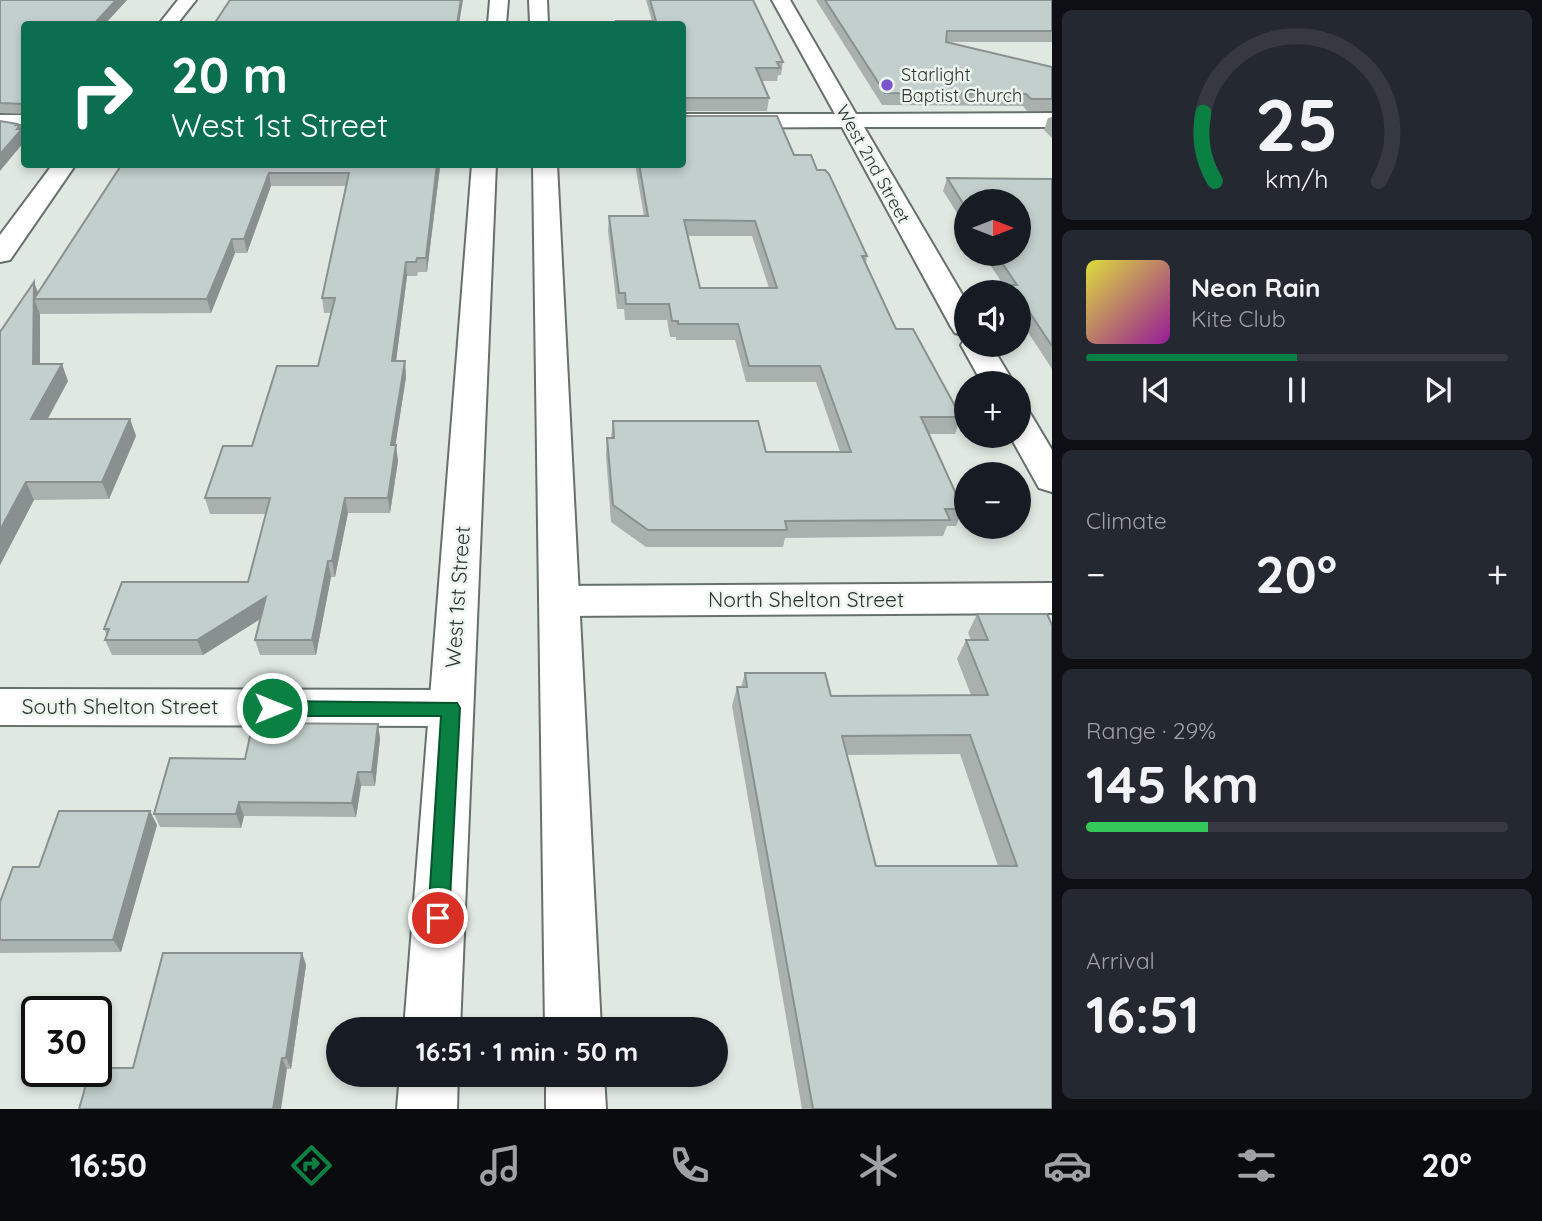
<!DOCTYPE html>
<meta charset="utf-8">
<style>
:root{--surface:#171b24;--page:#242831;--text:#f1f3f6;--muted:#9ea1a6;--line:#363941;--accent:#0b8043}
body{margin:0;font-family:Quicksand,sans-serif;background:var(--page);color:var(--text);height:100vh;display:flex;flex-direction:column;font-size:26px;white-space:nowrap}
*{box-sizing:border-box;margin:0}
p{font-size:23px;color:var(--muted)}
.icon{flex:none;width:38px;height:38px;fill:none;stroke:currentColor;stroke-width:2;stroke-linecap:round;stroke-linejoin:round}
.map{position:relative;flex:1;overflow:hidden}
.details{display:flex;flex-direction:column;gap:10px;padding:10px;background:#0d0f14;width:490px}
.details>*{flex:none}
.top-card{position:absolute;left:21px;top:21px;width:665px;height:147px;border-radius:7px;box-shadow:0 4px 10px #0003;background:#0b6e4f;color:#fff;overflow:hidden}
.needle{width:46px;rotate:90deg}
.buttons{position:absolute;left:954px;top:189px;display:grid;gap:14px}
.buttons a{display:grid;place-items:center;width:77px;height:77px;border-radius:50%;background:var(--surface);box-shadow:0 4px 10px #0003;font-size:35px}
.speed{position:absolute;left:21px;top:996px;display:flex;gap:14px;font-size:35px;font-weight:700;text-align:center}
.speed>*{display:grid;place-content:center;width:91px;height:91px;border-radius:50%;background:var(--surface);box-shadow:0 4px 10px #0003;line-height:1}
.speed .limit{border:4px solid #111;border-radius:10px;background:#fff;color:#111}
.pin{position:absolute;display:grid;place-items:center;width:60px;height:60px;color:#fff;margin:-30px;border:4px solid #fff;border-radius:50%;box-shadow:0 2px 7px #0007}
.me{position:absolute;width:77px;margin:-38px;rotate:90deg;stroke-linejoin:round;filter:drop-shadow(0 0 5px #0008)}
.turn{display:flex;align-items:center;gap:24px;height:147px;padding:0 35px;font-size:32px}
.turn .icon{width:91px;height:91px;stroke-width:2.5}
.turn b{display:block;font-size:49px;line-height:60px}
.big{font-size:52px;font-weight:800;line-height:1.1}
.details .tile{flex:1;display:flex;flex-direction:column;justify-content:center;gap:10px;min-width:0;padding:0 24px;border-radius:10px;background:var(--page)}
.details .dial{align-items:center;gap:0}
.dial svg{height:182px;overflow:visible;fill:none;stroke:var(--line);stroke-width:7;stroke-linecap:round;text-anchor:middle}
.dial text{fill:var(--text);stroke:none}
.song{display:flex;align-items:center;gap:21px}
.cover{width:84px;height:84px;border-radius:10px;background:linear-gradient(135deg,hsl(60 70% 55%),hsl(300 70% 35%))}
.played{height:7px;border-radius:4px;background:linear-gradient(90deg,var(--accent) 50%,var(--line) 50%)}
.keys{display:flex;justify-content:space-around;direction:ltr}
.heat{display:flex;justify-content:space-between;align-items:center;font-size:38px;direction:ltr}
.charge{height:10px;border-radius:5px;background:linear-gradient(90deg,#34c759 29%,var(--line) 0)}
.trip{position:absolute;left:326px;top:1017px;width:402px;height:70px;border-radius:35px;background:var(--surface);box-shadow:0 4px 10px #0003;font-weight:800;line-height:70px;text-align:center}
.menu{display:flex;height:112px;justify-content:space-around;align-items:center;background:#090b0e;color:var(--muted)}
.menu .icon{width:49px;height:49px}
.menu .on{color:var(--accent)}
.menu b{font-size:32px;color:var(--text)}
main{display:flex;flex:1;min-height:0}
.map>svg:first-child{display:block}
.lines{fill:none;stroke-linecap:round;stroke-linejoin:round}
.minor-casing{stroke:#67706a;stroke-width:4}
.major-casing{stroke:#67706a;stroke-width:4}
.minor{fill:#fff;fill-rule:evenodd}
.major{fill:#fff;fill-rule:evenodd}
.wall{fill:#a7b2af;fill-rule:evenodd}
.shaded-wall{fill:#88918f}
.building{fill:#c2cfcc;stroke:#88918f;stroke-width:2;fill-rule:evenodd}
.route{fill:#0b8043;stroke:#07532c;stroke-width:2}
.poi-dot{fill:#7a55cf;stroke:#ecf6ef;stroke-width:2.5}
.labels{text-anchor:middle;stroke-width:5;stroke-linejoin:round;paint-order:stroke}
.far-poi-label{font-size:18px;fill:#2e322f;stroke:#ecf6ef;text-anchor:start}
.far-street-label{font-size:18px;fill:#2e322f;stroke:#ecf6ef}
.street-label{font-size:21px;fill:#2e322f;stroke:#ecf6ef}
</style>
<main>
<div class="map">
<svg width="1052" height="1109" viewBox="0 0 1052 1109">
<rect width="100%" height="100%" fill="#dfe9e2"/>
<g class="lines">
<defs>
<path id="minor" d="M 178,0 L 196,0 L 177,24 L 159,24 Z
M 772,0 L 790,0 L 856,114 L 1052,113 L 1052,127 L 864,127 L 966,301 L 966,336 L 955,333 L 951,327 L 842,127 L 682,128 L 682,114 L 835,114 Z
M 0,115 L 24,115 L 24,129 L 0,129 Z
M 53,164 L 76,164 L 10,260 L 0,262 L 0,235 Z
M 965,339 L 966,345 L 991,345 L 1014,383 L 982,383 L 961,345 Z
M 1018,410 L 1030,413 L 1052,450 L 1052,492 L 1039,488 L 1010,436 L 1018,436 Z
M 1052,583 L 1052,613 L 559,616 L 545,612 L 539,601 L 545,590 L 559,586 Z
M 0,689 L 451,690 L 467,695 L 473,708 L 467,721 L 451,726 L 0,725 Z"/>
<path id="major" d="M 490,0 L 508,0 L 506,24 L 488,24 Z
M 529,0 L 547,0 L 548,24 L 530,24 Z
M 472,164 L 496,164 L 460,1029 L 404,1029 Z
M 533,164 L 557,164 L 601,1029 L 545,1029 Z
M 400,1074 L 458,1074 L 457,1109 L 397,1109 Z
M 546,1074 L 604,1074 L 606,1109 L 546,1109 Z"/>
</defs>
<use href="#minor" class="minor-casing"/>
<use href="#major" class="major-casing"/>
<use href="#minor" class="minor"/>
<use href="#major" class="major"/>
</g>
<path class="wall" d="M 0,0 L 127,0 L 105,24 L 24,24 L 24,114 L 0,113 Z
M 646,0 L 753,0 L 783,62 L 781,75 L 778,75 L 777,81 L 762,81 L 769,98 L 767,111 L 682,111 L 682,24 L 616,24 L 616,21 L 652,21 Z
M 816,0 L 1052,0 L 1052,42 L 946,42 L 1052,67 L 1052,111 L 1027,111 L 1023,106 L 882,105 Z
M 1052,117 L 1052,138 L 1044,130 L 1048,118 Z
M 794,155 L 817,170 L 867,256 L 866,263 L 896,329 L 961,417 L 955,434 L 928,434 L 963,509 L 956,526 L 947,526 L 943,536 L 785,538 L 783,547 L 646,547 L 611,522 L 606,455 L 607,438 L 611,438 L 613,421 L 766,452 L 840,452 L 816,382 L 746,382 L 735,340 L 676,340 L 676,337 L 670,337 L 667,320 L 625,320 L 624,309 L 617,309 L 608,231 L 609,216 L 644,216 L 635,164 L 682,164 ZM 688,236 L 752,236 L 769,288 L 700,288 Z
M 122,164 L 440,167 L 427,272 L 418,272 L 417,276 L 407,276 L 396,361 L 405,361 L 406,377 L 395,445 L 398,461 L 390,513 L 348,513 L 335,577 L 331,577 L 316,655 L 260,655 L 255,640 L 260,619 L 203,655 L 112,655 L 105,640 L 107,636 L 104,629 L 248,582 L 266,514 L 210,514 L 205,498 L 252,446 L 318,366 L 332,313 L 324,313 L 322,298 L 346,186 L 271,186 L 247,253 L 235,253 L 211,313 L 40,314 L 40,364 L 68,381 L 48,419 L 130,419 L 136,436 L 109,499 L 34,500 L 0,565 L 0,332 L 34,282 L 38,293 Z
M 947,178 L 1052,179 L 1052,369 L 1018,317 L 1018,292 L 1008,292 L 983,254 L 1018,254 L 966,201 L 966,227 L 943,191 Z
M 977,614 L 1047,614 L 1052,1109 L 802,1109 L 732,706 L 737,687 L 741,687 L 745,673 L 831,696 L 971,695 L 957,659 L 966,640 L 971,640 L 968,633 ZM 960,754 L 998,866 L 876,866 L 847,755 Z
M 378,724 L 380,739 L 375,786 L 361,786 L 356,817 L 244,816 L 241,828 L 160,827 L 154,814 L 245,759 Z
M 150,811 L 157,825 L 121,952 L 0,953 L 0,902 Z
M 302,953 L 306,965 L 291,1069 L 133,1068 Z"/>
<path class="shaded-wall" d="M 116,0 L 127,0 L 105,24 L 94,24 Z
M 461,0 L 463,0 L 459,24 L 457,24 Z
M 17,124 L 19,127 L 20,125 L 22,129 L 24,135 L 24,142 L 0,171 L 0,154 Z
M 437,164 L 439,164 L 440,167 L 427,272 L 426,258 Z
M 269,173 L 271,186 L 247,253 L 244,239 Z
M 232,239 L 235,253 L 211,313 L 207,299 Z
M 406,262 L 407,276 L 394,377 L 392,361 Z
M 34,282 L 40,298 L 34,299 L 40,314 L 40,381 L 33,364 Z
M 405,361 L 406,377 L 393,461 L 391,445 Z
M 62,364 L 68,381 L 38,436 L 31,419 Z
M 130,419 L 136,436 L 109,499 L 102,482 Z
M 396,445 L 398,461 L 390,513 L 388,498 Z
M 26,482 L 34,500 L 0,565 L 0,530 Z
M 345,498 L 348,513 L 335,577 L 332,561 Z
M 328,561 L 331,577 L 316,655 L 312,640 Z
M 266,597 L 270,613 L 203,655 L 197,640 Z
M 378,724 L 380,739 L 375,786 L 372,772 Z
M 358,772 L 361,786 L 356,817 L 352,803 Z
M 239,802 L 244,816 L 241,828 L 236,814 Z
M 150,811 L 157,825 L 121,952 L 113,940 Z
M 302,953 L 306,965 L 291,1069 L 286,1058 Z
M 282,1058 L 287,1069 L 281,1109 L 273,1109 Z"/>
<path class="building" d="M 0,0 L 116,0 L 94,24 L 24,24 L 24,102 L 23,104 L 0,103 Z
M 230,0 L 461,0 L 457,24 L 214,24 Z
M 650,0 L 753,0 L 783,62 L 777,62 L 780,68 L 756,68 L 769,98 L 683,98 L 682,99 L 682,24 L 617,24 L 616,21 L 656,21 Z
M 825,0 L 1052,0 L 1052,31 L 947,31 L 946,42 L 1052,67 L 1052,99 L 1031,99 L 1026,94 L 885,93 Z
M 682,116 L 777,116 L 794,155 L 811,155 L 817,170 L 825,170 L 829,174 L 867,256 L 862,256 L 896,329 L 913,329 L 961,417 L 921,417 L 963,509 L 945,509 L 950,520 L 785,521 L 787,530 L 648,530 L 613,505 L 607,438 L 614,438 L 613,421 L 758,421 L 766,452 L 851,452 L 820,366 L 749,366 L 738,324 L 678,324 L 678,321 L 672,321 L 669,304 L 626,304 L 625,293 L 619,293 L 609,216 L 648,216 L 639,164 L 682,164 ZM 684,220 L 755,221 L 777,288 L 700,288 Z
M 0,121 L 17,124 L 16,125 L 20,125 L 17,129 L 22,129 L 0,154 Z
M 122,164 L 437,164 L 426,258 L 417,258 L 416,262 L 406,262 L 392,361 L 405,361 L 391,445 L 396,445 L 388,498 L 345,498 L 332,561 L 328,561 L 312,640 L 255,640 L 266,597 L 197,640 L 105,640 L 109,629 L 104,629 L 122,582 L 248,582 L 270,498 L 205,498 L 223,446 L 252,446 L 277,366 L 318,366 L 335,298 L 322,298 L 349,173 L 269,173 L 244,239 L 232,239 L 207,299 L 34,299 Z
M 947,178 L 1052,179 L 1052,346 L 1018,295 L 1018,292 L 1017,292 L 1012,285 L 1017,285 L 996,254 L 1018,254 L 1018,201 L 966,201 L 966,208 Z
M 34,282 L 33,364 L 62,364 L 31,419 L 130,419 L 102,482 L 26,482 L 0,530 L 0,332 Z
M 977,614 L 1047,614 L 1052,625 L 1052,1109 L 813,1109 L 737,687 L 747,687 L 745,673 L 825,673 L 831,696 L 988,695 L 966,640 L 988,640 ZM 970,735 L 1017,866 L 876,866 L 842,736 Z
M 253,723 L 378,724 L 372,772 L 358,772 L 352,803 L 239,802 L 236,814 L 154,814 L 170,758 L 245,759 Z
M 59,811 L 150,811 L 113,940 L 0,940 L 0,902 L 13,867 L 39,867 Z
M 163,953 L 302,953 L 286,1058 L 282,1058 L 273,1109 L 79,1109 L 90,1071 L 96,1071 L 96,1068 L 133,1068 Z"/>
<path class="route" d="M 272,701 L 457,703 L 460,708 L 449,918 L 446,925 L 438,928 L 431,925 L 428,918 L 441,716 L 272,716 L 266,713 L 263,708 L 266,703 Z"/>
<circle class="poi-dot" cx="887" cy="85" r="7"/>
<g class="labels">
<g class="far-poi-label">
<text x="901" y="81">Starlight<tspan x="901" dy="21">Baptist Church</tspan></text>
</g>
<g class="far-street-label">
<text transform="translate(873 164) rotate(61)" y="6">West 2nd Street</text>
</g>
<g class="street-label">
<text transform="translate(458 597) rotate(-86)" y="7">West 1st Street</text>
<text x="806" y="607">North Shelton Street</text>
<text x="120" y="714">South Shelton Street</text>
</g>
</g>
</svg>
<div class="buttons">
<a><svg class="needle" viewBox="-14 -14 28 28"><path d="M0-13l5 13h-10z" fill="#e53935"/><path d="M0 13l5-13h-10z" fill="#9ea1a6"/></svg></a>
<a><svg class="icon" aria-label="sound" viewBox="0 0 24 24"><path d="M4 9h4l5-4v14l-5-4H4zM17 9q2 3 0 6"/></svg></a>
<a>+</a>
<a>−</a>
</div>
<div class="speed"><div class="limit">30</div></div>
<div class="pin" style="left:438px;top:918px;background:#d93025"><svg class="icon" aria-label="arrive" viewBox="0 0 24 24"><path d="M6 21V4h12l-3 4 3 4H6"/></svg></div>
<svg class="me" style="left:272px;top:708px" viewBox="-20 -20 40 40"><circle r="17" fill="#0b8043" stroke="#fff" stroke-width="3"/><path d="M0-11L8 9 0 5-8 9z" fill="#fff"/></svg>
<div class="trip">16:51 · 1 min · 50 m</div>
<div class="top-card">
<div class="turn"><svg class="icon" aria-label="right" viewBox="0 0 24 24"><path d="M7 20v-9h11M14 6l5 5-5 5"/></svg><div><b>20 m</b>West 1st Street</div></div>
</div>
</div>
<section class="details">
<div class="tile dial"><svg viewBox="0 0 100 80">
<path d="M14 69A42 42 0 1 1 86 69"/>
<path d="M14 69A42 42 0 0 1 9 39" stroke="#0b8043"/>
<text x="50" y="56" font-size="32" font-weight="700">25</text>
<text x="50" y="72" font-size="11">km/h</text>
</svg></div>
<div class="tile">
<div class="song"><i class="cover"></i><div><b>Neon Rain</b><p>Kite Club</p></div></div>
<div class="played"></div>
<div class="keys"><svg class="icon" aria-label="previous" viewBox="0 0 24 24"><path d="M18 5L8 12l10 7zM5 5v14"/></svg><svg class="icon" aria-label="pause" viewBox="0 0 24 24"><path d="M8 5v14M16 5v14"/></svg><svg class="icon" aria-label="next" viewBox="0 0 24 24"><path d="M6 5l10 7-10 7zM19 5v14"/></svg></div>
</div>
<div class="tile"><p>Climate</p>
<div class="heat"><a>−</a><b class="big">20°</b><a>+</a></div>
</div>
<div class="tile"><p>Range · 29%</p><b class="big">145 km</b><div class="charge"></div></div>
<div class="tile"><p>Arrival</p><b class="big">16:51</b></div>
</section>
</main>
<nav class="menu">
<b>16:50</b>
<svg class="icon on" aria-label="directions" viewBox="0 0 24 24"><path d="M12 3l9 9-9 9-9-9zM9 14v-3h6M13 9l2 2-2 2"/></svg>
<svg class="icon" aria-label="music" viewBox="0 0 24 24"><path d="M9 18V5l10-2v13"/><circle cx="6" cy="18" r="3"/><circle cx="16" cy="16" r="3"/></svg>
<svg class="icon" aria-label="phone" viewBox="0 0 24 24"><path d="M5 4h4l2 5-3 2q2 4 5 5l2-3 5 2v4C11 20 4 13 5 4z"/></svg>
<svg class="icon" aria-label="climate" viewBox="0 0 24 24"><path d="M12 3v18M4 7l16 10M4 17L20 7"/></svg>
<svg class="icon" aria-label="car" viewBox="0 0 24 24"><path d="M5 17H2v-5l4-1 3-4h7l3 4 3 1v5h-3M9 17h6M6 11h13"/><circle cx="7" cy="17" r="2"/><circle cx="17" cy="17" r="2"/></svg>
<svg class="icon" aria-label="filters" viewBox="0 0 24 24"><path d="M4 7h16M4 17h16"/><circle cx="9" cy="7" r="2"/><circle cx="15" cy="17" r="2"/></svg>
<b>20°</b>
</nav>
